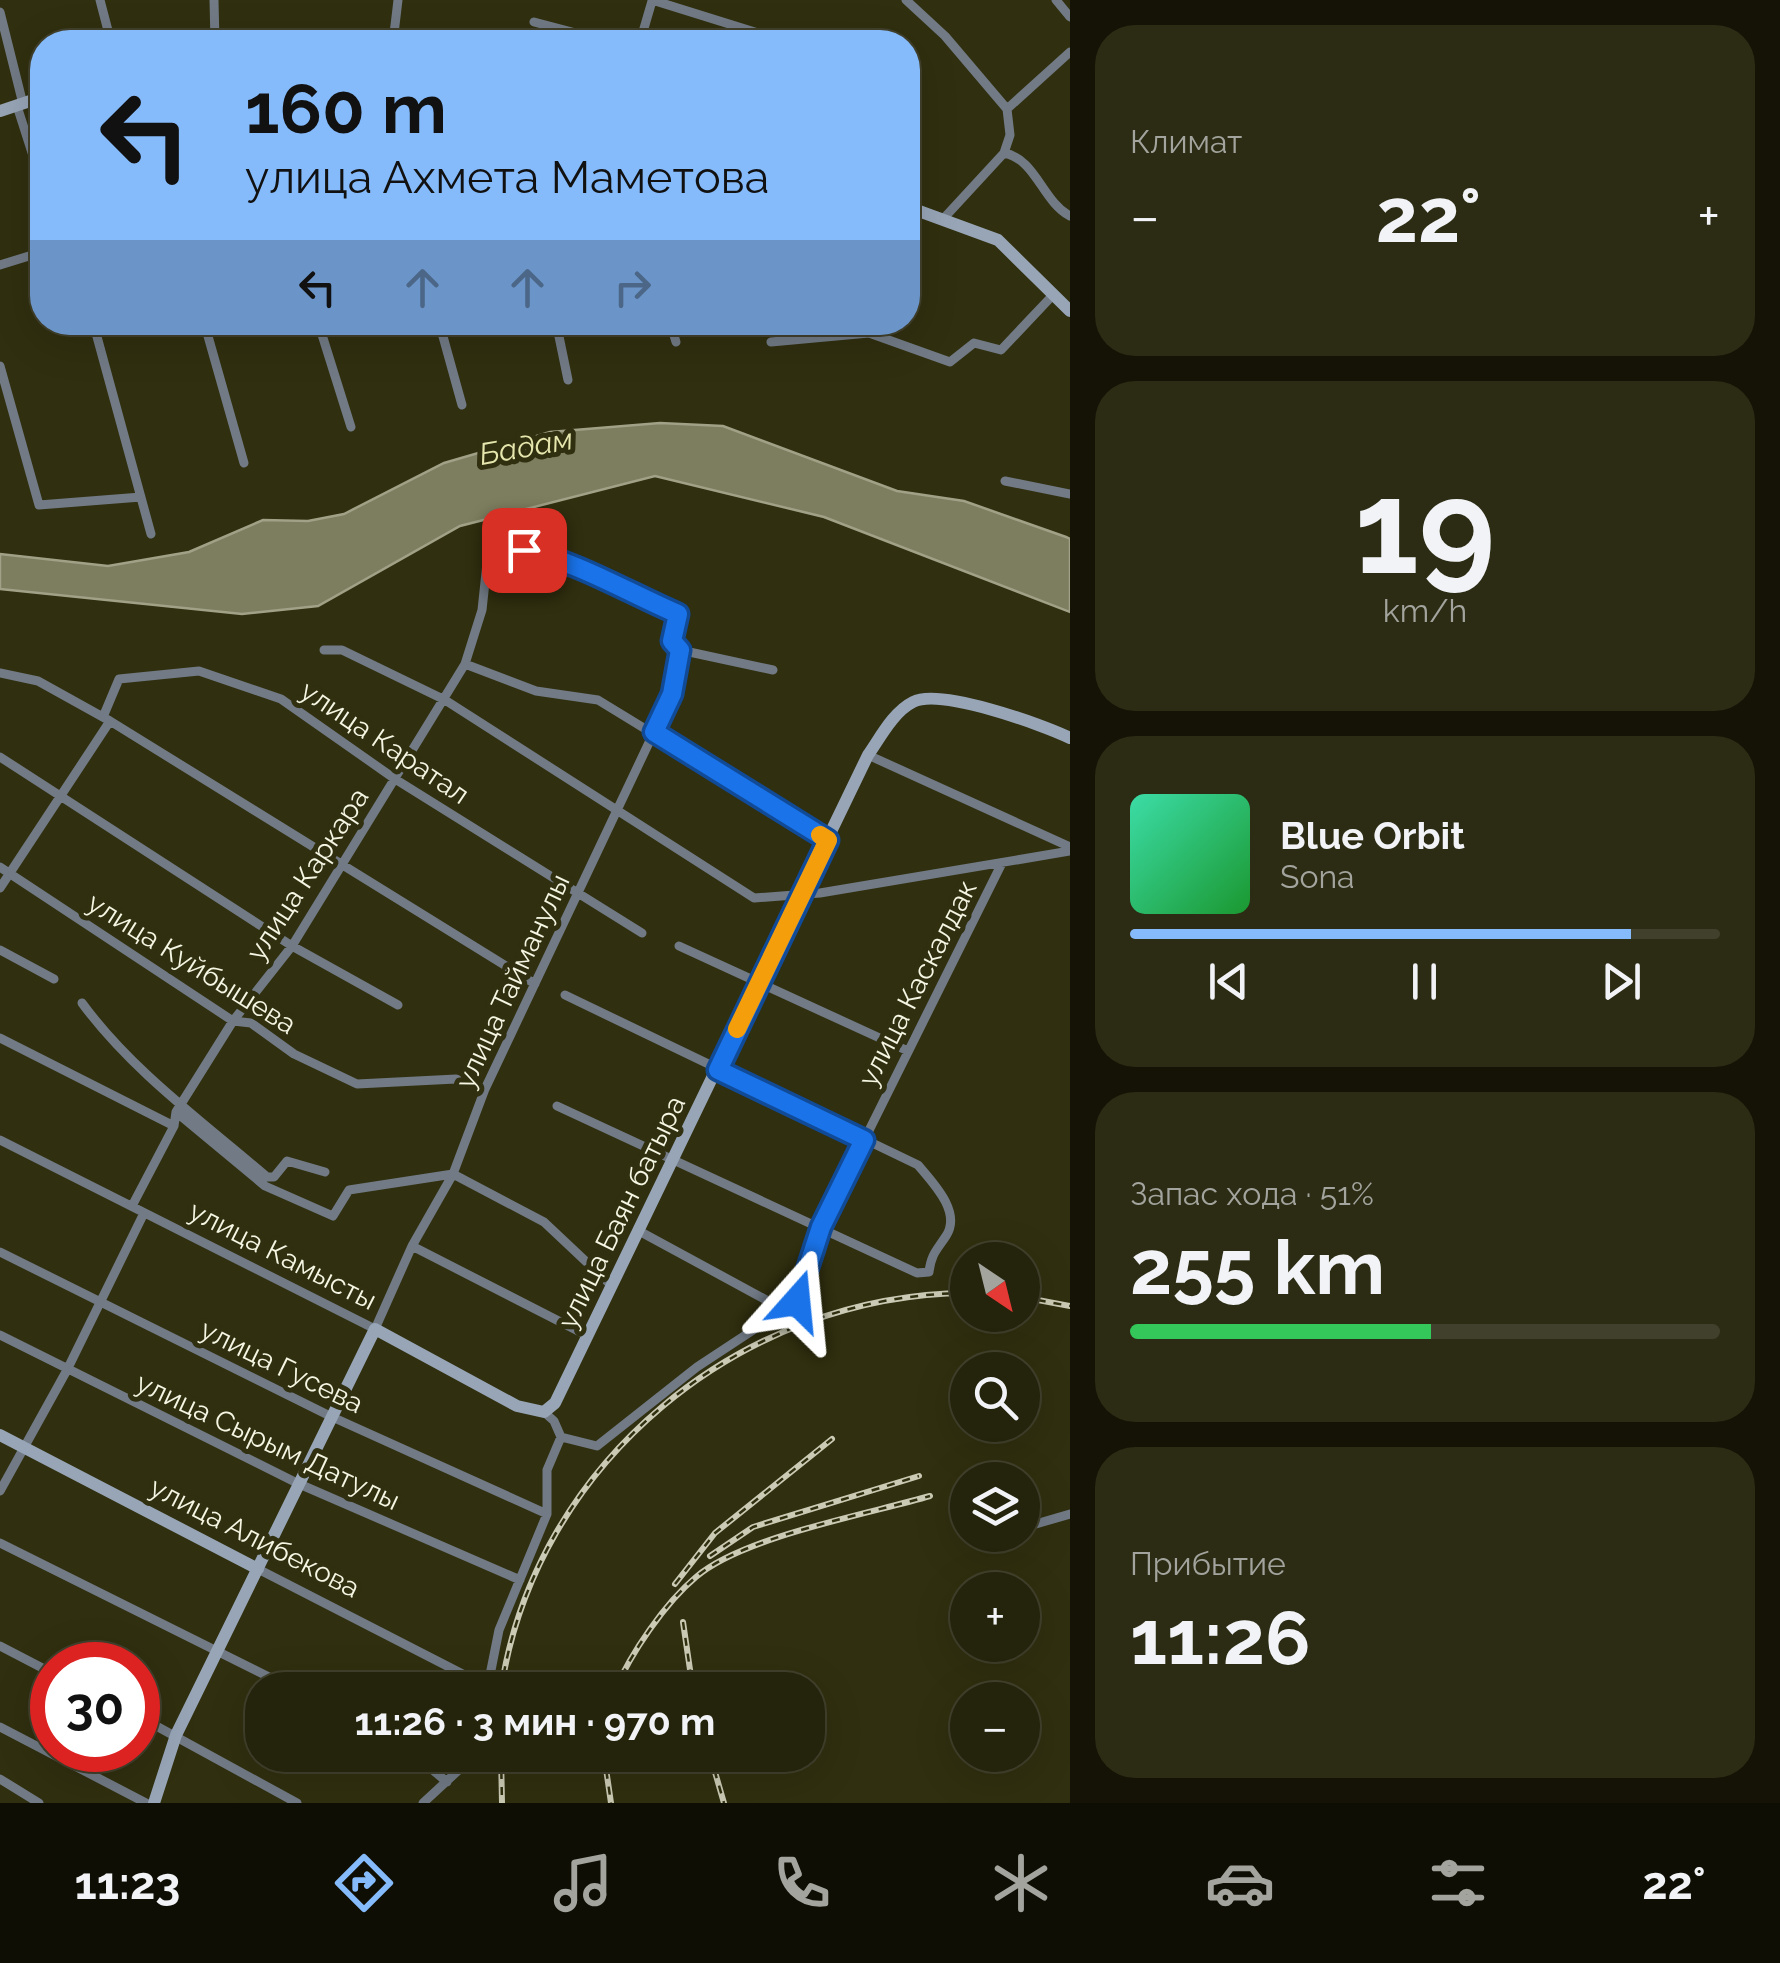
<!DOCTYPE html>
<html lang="ru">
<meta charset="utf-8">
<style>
:root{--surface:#24230b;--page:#2c2b14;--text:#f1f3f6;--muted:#a3a49d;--line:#41402c;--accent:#86bbfb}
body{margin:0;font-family:Raleway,sans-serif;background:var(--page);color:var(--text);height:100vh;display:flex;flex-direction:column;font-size:38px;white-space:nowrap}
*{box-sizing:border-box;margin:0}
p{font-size:32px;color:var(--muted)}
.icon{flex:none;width:55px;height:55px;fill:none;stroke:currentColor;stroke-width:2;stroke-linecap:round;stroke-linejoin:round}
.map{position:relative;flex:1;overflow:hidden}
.side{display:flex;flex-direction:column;gap:25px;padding:25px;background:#141306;width:710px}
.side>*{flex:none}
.hud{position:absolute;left:30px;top:30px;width:890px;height:305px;border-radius:40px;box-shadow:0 10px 40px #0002,0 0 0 2px var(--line);background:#86bbfb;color:#111;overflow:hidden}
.needle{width:65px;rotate:145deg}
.controls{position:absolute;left:950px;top:1242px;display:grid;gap:20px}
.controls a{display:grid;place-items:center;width:90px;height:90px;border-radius:50%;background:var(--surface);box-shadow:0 10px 40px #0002,0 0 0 2px var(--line);font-size:50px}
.speed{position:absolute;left:30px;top:1642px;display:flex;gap:20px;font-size:50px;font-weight:700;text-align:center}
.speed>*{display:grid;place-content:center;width:130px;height:130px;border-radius:50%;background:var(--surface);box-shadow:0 10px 40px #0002,0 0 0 2px var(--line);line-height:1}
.speed .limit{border:15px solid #d22;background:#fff;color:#111}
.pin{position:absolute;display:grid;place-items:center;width:85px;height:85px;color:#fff;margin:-42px;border-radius:20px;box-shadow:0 5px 15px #0006}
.me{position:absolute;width:110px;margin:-55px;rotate:18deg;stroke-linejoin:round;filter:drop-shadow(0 0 8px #0008)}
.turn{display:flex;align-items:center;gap:35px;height:210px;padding:0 50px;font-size:45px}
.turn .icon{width:130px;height:130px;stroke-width:2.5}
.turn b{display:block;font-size:70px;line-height:85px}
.lanes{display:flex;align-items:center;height:95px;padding:0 50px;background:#0003;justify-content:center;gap:50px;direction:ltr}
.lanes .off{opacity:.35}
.big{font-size:75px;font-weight:700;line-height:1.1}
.side .tile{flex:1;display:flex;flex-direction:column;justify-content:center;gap:15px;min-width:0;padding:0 35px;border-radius:40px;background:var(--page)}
.side .dial{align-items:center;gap:0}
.dial b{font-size:130px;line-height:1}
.song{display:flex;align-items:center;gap:30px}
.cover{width:120px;height:120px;border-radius:15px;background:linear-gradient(135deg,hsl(160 70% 55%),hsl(130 70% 35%))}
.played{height:10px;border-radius:5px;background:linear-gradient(90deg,var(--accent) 85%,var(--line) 85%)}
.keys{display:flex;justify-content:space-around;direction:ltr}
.heat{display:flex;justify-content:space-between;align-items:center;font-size:55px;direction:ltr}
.charge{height:15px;border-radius:8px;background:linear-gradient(90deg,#34c759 51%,var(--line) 0)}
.trip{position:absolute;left:245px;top:1672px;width:580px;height:100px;border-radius:40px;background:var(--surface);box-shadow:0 10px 40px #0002,0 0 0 2px var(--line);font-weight:700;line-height:100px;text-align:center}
.dock{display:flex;height:160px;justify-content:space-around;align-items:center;background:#0e0e04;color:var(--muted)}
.dock .icon{width:70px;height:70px}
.dock .current{color:var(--accent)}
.dock b{font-size:45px;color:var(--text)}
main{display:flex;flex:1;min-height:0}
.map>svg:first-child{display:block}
.water{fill:#7d7d5f;stroke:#a1a187;stroke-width:2.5}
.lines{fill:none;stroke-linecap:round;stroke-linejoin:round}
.street{stroke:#717a85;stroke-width:9}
.secondary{stroke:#97a5b7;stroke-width:12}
.rail-casing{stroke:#cbcbb5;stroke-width:6}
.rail{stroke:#302f0f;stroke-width:2.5;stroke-dasharray:8;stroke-linecap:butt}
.route-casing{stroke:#114b97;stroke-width:25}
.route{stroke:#1a73e8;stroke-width:18}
.slow{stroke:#f59e0b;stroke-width:18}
.labels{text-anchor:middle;stroke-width:10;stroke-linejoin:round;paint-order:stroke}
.street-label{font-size:28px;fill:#f5f6e3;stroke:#302f0f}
.water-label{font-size:30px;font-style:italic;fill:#e6e7ae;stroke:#302f0f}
</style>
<main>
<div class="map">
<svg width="1070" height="1803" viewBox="0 0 1070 1803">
<rect width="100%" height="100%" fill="#302f0f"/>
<path class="water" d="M 660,423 L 723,426 L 897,491 L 964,501 L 1066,537 L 1070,539 L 1070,612 L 824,517 L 655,476 L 460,526 L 318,606 L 242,614 L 0,589 L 0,554 L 108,566 L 189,552 L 263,520 L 308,521 L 344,514 L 444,463 L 550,432 Z"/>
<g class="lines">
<path class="street" d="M 100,0 L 111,42
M 214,0 L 215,42
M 652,0 L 758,33 L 772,42
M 906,0 L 945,36 L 1007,109
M 1056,0 L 1070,17
M 0,12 L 23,104
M 534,22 L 610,42
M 393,42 L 398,0
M 640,42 L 652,1
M 1070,52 L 1007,109 L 1010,135 L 1004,153 C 1036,159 1042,201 1070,216
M 17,106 L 42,184
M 944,218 L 1004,153
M 0,265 L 42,252
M 93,322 L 151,534
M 204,322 L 244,463
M 318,322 L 351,427
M 439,322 L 462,405
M 556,322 L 568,380
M 670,322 L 676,342
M 771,342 L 869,333 L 950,362 L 974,343 L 1001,350 L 1053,295
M 0,366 L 39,505 L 141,497
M 1005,481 L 1070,494
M 324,650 L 342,650 L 445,700 L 754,898 L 820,893 L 1070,851
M 465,664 L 536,691 L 598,700 L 827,840
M 0,673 L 38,681 L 110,721 L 535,984
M 103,717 L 119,679 L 199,671 L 281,699 L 395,779 L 642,933
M 868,755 L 1070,847
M 0,757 L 292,946 L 398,1005
M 0,867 L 233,1021 L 251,1023 L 294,1054 L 357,1084 L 456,1079 L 485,1089
M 0,888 L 110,721
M 679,946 L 908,1051
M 0,950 L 54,979
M 82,1003 C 132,1071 203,1122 267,1177 L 274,1177 L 287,1161 L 325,1172
M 0,1038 L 174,1126
M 557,1106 L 917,1273 L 929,1272 C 931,1254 937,1250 946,1236 C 962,1212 933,1183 918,1165 L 565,995
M 176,1112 L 265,1186 L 333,1216 L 349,1190 L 453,1174 L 544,1222 L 612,1286
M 0,1140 L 375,1329 L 412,1246 L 453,1174 L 485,1089 L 672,694 L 680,650
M 132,1206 L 174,1126 L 176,1112 L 233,1021 L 292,946 L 465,664 L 482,610 L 488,554 L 497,546 L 565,559 L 613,586 L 678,614 L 672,641 L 680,650 L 773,670
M 639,1231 L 781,1308
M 412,1246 L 588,1336
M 0,1252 L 330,1416 L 547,1514
M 0,1335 L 297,1483 L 520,1580
M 561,1437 L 597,1446 L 697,1367 L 797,1301 L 821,1227 L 1002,863
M 0,1491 L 67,1370 L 144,1213
M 1022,1528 L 1070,1514
M 990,1539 L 1001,1535
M 0,1543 L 295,1690
M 258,1569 L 486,1686
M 0,1646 L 52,1673
M 487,1690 L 499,1630 L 547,1514 L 547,1470 L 561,1437 L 554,1421 L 544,1412
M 138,1716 L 297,1803
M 0,1727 L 146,1803
M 415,1755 L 447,1782
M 0,1779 L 39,1803
M 423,1803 L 475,1755"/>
<path class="secondary" d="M 0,111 L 42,97
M 908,207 L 998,240 L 1070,311
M 0,1435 L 258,1569
M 154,1803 L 176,1735 L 375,1329 L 517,1406 L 544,1412 L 555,1403 L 868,755 C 880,738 893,712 913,702 C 940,688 1041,724 1070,738"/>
<defs>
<path id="rail" d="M 1022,1297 L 1070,1306
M 710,1556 L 753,1527 L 919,1476
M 675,1584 L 715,1533 L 832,1439
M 683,1622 L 693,1690
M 501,1690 C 535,1463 741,1294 968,1293
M 615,1690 C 631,1653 665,1603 696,1577 C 742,1537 868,1514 930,1496
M 501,1755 L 502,1803
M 604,1755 L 611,1803
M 710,1755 L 724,1803"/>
</defs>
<use href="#rail" class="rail-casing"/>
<use href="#rail" class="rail"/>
</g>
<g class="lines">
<defs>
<path id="route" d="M 524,550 C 578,562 627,592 678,614 L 672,641 L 680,650 L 672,694 L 654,732 L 828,840 L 718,1070 L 864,1140 L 821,1227 L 797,1301"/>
</defs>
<use href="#route" class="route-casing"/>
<use href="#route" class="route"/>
<path class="slow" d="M 737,1029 L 828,840 L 820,835"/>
</g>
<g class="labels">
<g class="street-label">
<text transform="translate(385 742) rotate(34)" y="10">улица Каратал</text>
<text transform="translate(307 874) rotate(-57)" y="10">улица Каркара</text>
<text transform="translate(192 963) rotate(32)" y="10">улица Куйбышева</text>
<text transform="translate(512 981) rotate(-65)" y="10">улица Тайманулы</text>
<text transform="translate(917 983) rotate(-63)" y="10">улица Каскалдак</text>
<text transform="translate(621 1212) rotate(-64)" y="10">улица Баян батыра</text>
<text transform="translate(283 1255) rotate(27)" y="10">улица Камысты</text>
<text transform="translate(282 1366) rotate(26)" y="10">улица Гусева</text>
<text transform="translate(268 1441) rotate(25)" y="10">улица Сырым Датулы</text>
<text transform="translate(255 1537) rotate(27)" y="10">улица Алибекова</text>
</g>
<g class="water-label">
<text transform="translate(526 447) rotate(-10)" y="10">Бадам</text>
</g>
</g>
</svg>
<div class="controls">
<a><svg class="needle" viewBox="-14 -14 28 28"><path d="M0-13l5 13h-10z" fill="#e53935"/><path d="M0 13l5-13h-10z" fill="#a3a49d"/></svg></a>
<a><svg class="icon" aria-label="search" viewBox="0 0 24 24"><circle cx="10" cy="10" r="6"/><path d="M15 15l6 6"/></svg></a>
<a><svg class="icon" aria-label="layers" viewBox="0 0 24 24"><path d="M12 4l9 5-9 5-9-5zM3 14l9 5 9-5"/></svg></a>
<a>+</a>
<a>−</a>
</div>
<div class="speed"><div class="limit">30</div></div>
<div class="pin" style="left:524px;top:550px;background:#d93025"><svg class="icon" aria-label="arrive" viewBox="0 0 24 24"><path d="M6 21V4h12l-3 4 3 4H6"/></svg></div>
<svg class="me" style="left:797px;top:1301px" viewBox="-20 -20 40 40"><path d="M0-17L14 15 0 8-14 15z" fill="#1a73e8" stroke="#fff" stroke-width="4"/></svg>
<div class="trip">11:26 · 3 мин · 970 m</div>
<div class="hud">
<div class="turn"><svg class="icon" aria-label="left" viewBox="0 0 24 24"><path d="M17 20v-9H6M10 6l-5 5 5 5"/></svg><div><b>160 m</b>улица Ахмета Маметова</div></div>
<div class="lanes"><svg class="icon" aria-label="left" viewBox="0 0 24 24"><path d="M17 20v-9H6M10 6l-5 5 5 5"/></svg><svg class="icon off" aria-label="ahead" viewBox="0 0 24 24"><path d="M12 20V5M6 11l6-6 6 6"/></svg><svg class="icon off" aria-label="ahead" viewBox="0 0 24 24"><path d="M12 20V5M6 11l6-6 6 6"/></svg><svg class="icon off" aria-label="right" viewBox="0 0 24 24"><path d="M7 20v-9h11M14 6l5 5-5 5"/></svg></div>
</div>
</div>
<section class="side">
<div class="tile"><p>Климат</p>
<div class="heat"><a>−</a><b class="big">22°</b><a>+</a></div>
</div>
<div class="tile dial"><b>19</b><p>km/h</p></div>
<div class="tile">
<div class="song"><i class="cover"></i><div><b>Blue Orbit</b><p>Sona</p></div></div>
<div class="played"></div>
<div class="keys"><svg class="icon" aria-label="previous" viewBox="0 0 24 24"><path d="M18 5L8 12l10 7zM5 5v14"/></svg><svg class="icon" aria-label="pause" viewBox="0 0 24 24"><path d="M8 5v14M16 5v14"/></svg><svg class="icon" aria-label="next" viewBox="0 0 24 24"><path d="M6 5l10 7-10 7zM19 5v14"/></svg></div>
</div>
<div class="tile"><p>Запас хода · 51%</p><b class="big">255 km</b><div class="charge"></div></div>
<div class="tile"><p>Прибытие</p><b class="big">11:26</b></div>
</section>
</main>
<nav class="dock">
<b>11:23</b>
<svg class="icon current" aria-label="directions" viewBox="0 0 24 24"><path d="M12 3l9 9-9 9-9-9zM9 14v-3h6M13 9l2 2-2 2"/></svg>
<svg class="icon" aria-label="music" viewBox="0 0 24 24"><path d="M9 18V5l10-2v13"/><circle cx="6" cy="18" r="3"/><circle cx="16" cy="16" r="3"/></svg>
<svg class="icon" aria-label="phone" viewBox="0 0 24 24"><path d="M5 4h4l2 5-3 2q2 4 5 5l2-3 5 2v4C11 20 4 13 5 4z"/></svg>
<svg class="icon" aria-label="climate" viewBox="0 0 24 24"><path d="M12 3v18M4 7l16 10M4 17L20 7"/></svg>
<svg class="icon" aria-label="car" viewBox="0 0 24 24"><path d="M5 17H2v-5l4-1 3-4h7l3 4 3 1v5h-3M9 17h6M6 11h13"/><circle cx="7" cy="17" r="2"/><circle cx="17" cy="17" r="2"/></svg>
<svg class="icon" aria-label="filters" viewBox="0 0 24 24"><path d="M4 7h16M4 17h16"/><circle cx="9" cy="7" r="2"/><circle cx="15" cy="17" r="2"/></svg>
<b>22°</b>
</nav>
